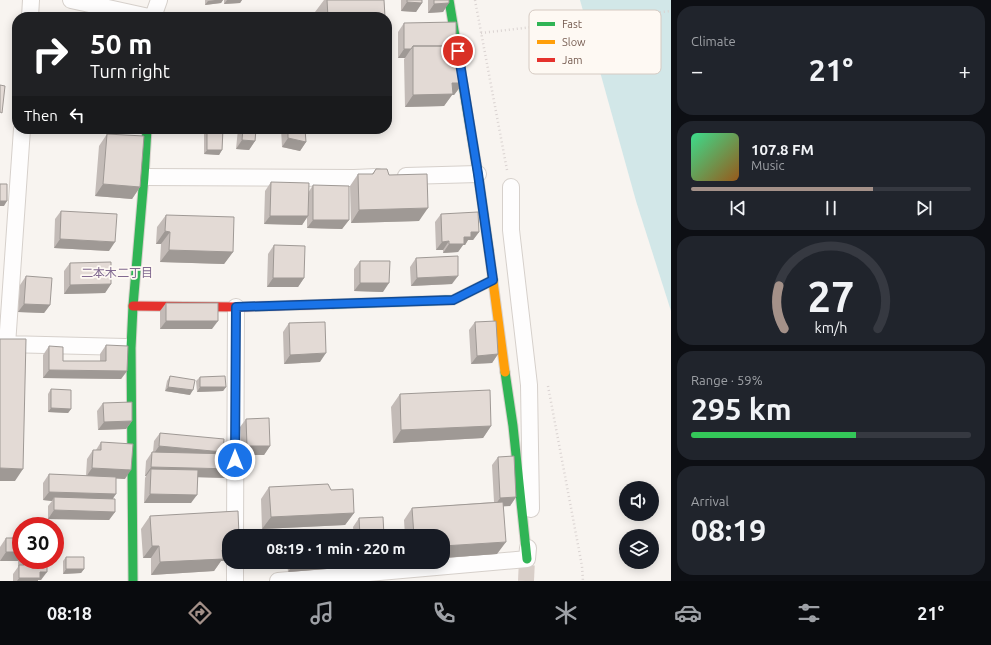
<!DOCTYPE html>
<meta charset="utf-8">
<style>
:root{--surface:#171b24;--page:#20242c;--text:#f1f3f6;--muted:#9ea1a6;--line:#363941;--accent:#a49189}
body{margin:0;font-family:Ubuntu,"Noto Sans JP",sans-serif;background:var(--page);color:var(--text);height:100vh;display:flex;flex-direction:column;font-size:15px;white-space:nowrap}
*{box-sizing:border-box;margin:0}
p{font-size:13px;color:var(--muted)}
.icon{flex:none;width:22px;height:22px;fill:none;stroke:currentColor;stroke-width:2;stroke-linecap:round;stroke-linejoin:round}
.map{position:relative;flex:1;overflow:hidden}
.drawer{display:flex;flex-direction:column;gap:6px;padding:6px;background:#0d0f14;width:320px}
.drawer>*{flex:none}
.top-card{position:absolute;left:12px;top:12px;width:380px;height:122px;border-radius:16px;box-shadow:0 2px 10px #0003;background:#202124;color:#fff;overflow:hidden}
.controls{position:absolute;left:619px;top:481px;display:grid;gap:8px}
.controls a{display:grid;place-items:center;width:40px;height:40px;border-radius:50%;background:var(--surface);box-shadow:0 2px 10px #0003;font-size:20px}
.speed{position:absolute;left:12px;top:517px;display:flex;gap:8px;font-size:20px;font-weight:700;text-align:center}
.speed>*{display:grid;place-content:center;width:52px;height:52px;border-radius:50%;background:var(--surface);box-shadow:0 2px 10px #0003;line-height:1}
.speed .limit{border:6px solid #d22;background:#fff;color:#111}
.pin{position:absolute;display:grid;place-items:center;width:34px;height:34px;color:#fff;margin:-17px;border:2px solid #fff;border-radius:50%;box-shadow:0 1px 4px #0007}
.me{position:absolute;width:44px;margin:-22px;rotate:0deg;stroke-linejoin:round;filter:drop-shadow(0 0 3px #0008)}
.turn{display:flex;align-items:center;gap:14px;height:84px;padding:0 12px;font-size:18px}
.turn .icon{width:52px;height:52px;stroke-width:2.5}
.turn b{display:block;font-size:28px;line-height:34px}
.then{display:flex;align-items:center;height:38px;padding:0 12px;background:#0003;gap:8px;font-size:15px}
.big{font-size:30px;font-weight:700;line-height:1.1}
.drawer .widget{flex:1;display:flex;flex-direction:column;justify-content:center;gap:6px;min-width:0;padding:0 14px;border-radius:16px;background:var(--page)}
.drawer .dial{align-items:center;gap:0}
.dial svg{height:104px;overflow:visible;fill:none;stroke:var(--line);stroke-width:7;stroke-linecap:round;text-anchor:middle}
.dial text{fill:var(--text);stroke:none}
.song{display:flex;align-items:center;gap:12px}
.cover{width:48px;height:48px;border-radius:6px;background:linear-gradient(135deg,hsl(150 70% 55%),hsl(30 70% 35%))}
.played{height:4px;border-radius:2px;background:linear-gradient(90deg,var(--accent) 65%,var(--line) 65%)}
.keys{display:flex;justify-content:space-around;direction:ltr}
.heat{display:flex;justify-content:space-between;align-items:center;font-size:22px;direction:ltr}
.charge{height:6px;border-radius:3px;background:linear-gradient(90deg,#34c759 59%,var(--line) 0)}
.trip{position:absolute;left:222px;top:529px;width:228px;height:40px;border-radius:16px;background:var(--surface);box-shadow:0 2px 10px #0003;font-weight:700;line-height:40px;text-align:center}
.tab-bar{display:flex;height:64px;justify-content:space-around;align-items:center;background:#090b0e;color:var(--muted)}
.tab-bar .icon{width:28px;height:28px}
.tab-bar .current{color:var(--accent)}
.tab-bar b{font-size:18px;color:var(--text)}
main{display:flex;flex:1;min-height:0}
.map>svg:first-child{display:block}
.water{fill:#d2e7e8}
.lines{fill:none;stroke-linecap:round;stroke-linejoin:round}
.street-tunnel{stroke:#d8cec8;stroke-width:16;stroke-dasharray:16 8;stroke-linecap:butt}
.street-casing{stroke:#d6d0cb;stroke-width:18}
.fast-casing{stroke:#d8d1cc;stroke-width:11}
.slow-casing{stroke:#d8d1cc;stroke-width:11}
.jam-casing{stroke:#d8d1cc;stroke-width:11}
.path{stroke:#dad3d1;stroke-width:2.5;stroke-dasharray:1 3;stroke-linecap:butt}
.street{stroke:#fefdfd;stroke-width:16}
.fast{stroke:#30b455;stroke-width:9}
.slow{stroke:#ff9f0a;stroke-width:9}
.jam{stroke:#e5322d;stroke-width:9}
.wall{fill:#c3bbb7}
.shaded-wall{fill:#9f9995}
.building{fill:#e3dad5;stroke:#9f9995}
.route-casing{stroke:#114b97;stroke-width:10}
.route{stroke:#1a73e8;stroke-width:7}
.labels{text-anchor:middle;stroke-width:3.5;stroke-linejoin:round;paint-order:stroke}
.neighbourhood-label{font-size:12px;fill:#816990;stroke:#fef9f3}
.key{fill:#fef9f3;stroke:#d5cac2;stroke-width:1}
.key-label{font-size:11px;fill:#765c51}
</style>
<main>
<div class="map">
<svg width="671" height="581" viewBox="0 0 671 581">
<rect width="100%" height="100%" fill="#f8f4f0"/>
<path class="water" d="M 580,0 L 671,0 L 671,311 L 636,201 Z"/>
<g class="lines">
<path class="street-tunnel" d="M 526,581 L 527,559"/>
<defs>
<path id="street" d="M 71,0 L 149,17
M 30,17 L 31,0
M 153,17 L 159,0
M 406,176 L 478,174
M 144,177 L 354,178 L 377,177
M 511,187 L 511,230 L 529,385 L 531,509
M 5,344 L 126,347
M 7,345 L 22,129
M 235,536 L 236,307
M 235,581 L 235,562
M 278,581 L 527,559 L 528,548"/>
<path id="fast" d="M 449,0 L 478,174 L 489,251
M 333,304 L 453,300 L 493,280
M 505,372 L 513,426 L 527,559
M 133,581 L 131,348 L 133,306 L 144,177 L 147,129"/>
<path id="slow" d="M 489,251 L 505,372"/>
<path id="jam" d="M 133,306 L 236,307 L 333,304"/>
</defs>
<use href="#street" class="street-casing"/>
<use href="#fast" class="fast-casing"/>
<use href="#slow" class="slow-casing"/>
<use href="#jam" class="jam-casing"/>
<path class="path" d="M 475,0 L 507,170
M 481,33 L 671,11
M 548,386 L 582,566 L 583,581"/>
<use href="#street" class="street"/>
<use href="#fast" class="fast"/>
<use href="#slow" class="slow"/>
<use href="#jam" class="jam"/>
</g>
<path class="wall" d="M 205,0 L 223,0 L 221,3 L 205,5 Z
M 224,0 L 242,0 L 240,3 L 224,4 Z
M 324,0 L 384,0 L 385,17 L 316,17 L 315,12 Z
M 401,0 L 422,0 L 422,3 L 416,12 L 401,11 Z
M 428,0 L 449,0 L 443,12 L 428,13 Z
M 404,23 L 456,46 L 463,83 L 454,95 L 452,95 L 444,106 L 405,107 L 404,59 L 405,58 L 398,58 L 398,32 Z
M 205,129 L 223,129 L 222,150 L 219,155 L 204,154 L 204,130 Z
M 238,129 L 256,129 L 255,141 L 249,150 L 236,149 Z
M 281,129 L 305,129 L 306,142 L 300,151 L 282,147 Z
M 342,129 L 381,129 L 379,132 L 342,134 Z
M 107,134 L 140,187 L 132,199 L 95,196 L 99,146 Z
M 376,169 L 389,175 L 419,221 L 351,223 L 350,186 L 358,174 L 372,174 Z
M 271,182 L 308,193 L 313,185 L 349,220 L 342,229 L 307,228 L 307,217 L 302,225 L 264,224 L 265,191 Z
M 61,211 L 109,251 L 54,248 L 55,219 Z
M 441,214 L 479,232 L 473,240 L 468,240 L 465,245 L 463,245 L 458,252 L 443,253 L 443,250 L 436,250 L 435,222 Z
M 166,215 L 233,252 L 224,264 L 160,262 L 161,244 L 156,244 L 157,227 Z
M 274,245 L 304,278 L 298,287 L 267,287 L 268,254 Z
M 416,258 L 452,284 L 411,286 L 410,267 Z
M 360,261 L 383,292 L 354,291 L 354,269 Z
M 70,263 L 111,284 L 105,293 L 64,294 L 64,271 Z
M 26,276 L 50,305 L 44,313 L 18,312 L 20,285 Z
M 166,303 L 212,329 L 160,329 L 160,311 Z
M 475,322 L 498,354 L 492,363 L 471,364 L 469,330 Z
M 289,323 L 320,362 L 284,364 L 283,332 Z
M 106,345 L 127,371 L 121,379 L 43,378 L 43,355 L 49,346 L 63,361 L 100,361 L 100,354 Z
M 170,376 L 190,395 L 165,391 L 167,381 Z
M 200,377 L 226,387 L 223,391 L 197,392 L 196,381 Z
M 51,389 L 71,409 L 68,413 L 48,412 L 48,394 Z
M 400,394 L 491,426 L 483,438 L 393,443 L 391,407 Z
M 103,403 L 132,421 L 126,429 L 98,430 L 97,411 Z
M 246,419 L 270,446 L 264,455 L 241,455 L 240,427 Z
M 160,433 L 221,454 L 227,478 L 198,477 L 191,503 L 144,503 L 145,478 L 146,476 L 145,476 L 146,461 L 152,452 L 153,452 L 154,441 Z
M 101,442 L 125,479 L 116,478 L 113,498 L 115,512 L 109,520 L 48,519 L 48,506 L 52,501 L 43,500 L 43,483 L 49,474 L 86,476 L 87,459 L 93,450 L 96,450 Z
M 498,457 L 516,497 L 510,506 L 504,506 L 497,554 L 443,558 L 443,536 L 405,536 L 404,520 L 412,508 L 494,502 L 492,465 Z
M 269,487 L 331,490 L 354,513 L 345,525 L 262,529 L 261,499 Z
M 150,516 L 229,536 L 229,561 L 221,561 L 214,571 L 151,575 L 151,558 L 143,558 L 141,529 Z
M 359,518 L 384,536 L 354,536 L 353,527 Z
M 6,538 L 21,538 L 21,560 L 47,560 L 41,580 L 38,580 L 38,581 L 13,581 L 13,574 L 18,567 L 18,561 L 0,561 L 0,547 Z
M 66,557 L 84,569 L 81,573 L 63,574 L 63,561 Z
M 287,562 L 332,562 L 327,569 L 288,572 Z"/>
<path class="shaded-wall" d="M 215,0 L 223,0 L 221,3 L 205,5 L 208,1 Z
M 227,0 L 242,0 L 240,3 L 224,4 Z
M 407,2 L 422,3 L 416,12 L 401,11 Z
M 449,3 L 443,12 L 428,13 L 434,4 Z
M 404,49 L 411,49 L 405,58 L 398,58 Z
M 452,83 L 463,83 L 454,95 L 452,95 L 444,106 L 405,107 L 413,95 Z
M 346,129 L 381,129 L 379,132 L 342,134 Z
M 288,138 L 306,142 L 300,151 L 282,147 Z
M 242,140 L 255,141 L 249,150 L 236,149 Z
M 207,150 L 222,150 L 219,155 L 204,154 Z
M 103,184 L 140,187 L 132,199 L 95,196 Z
M 0,201 L 7,201 L 4,206 L 0,206 Z
M 428,208 L 419,221 L 351,223 L 359,210 Z
M 270,216 L 308,216 L 302,225 L 264,224 Z
M 313,220 L 349,220 L 342,229 L 307,228 Z
M 165,231 L 170,232 L 161,244 L 156,244 Z
M 471,232 L 479,232 L 473,240 L 468,240 L 465,245 L 463,245 L 458,252 L 443,253 L 449,244 Z
M 60,239 L 115,242 L 109,251 L 54,248 Z
M 449,241 L 443,250 L 436,250 L 442,242 Z
M 169,250 L 233,252 L 224,264 L 160,262 Z
M 458,276 L 452,284 L 411,286 L 417,278 Z
M 273,278 L 304,278 L 298,287 L 267,287 Z
M 360,283 L 389,283 L 383,292 L 354,291 Z
M 111,284 L 105,293 L 64,294 L 70,285 Z
M 24,304 L 50,305 L 44,313 L 18,312 Z
M 166,321 L 218,321 L 212,329 L 160,329 Z
M 326,353 L 320,362 L 284,364 L 290,355 Z
M 498,354 L 492,363 L 471,364 L 477,356 Z
M 49,370 L 127,371 L 121,379 L 43,378 Z
M 168,387 L 193,390 L 190,395 L 165,391 Z
M 200,387 L 226,387 L 223,391 L 197,392 Z
M 51,408 L 71,409 L 68,413 L 48,412 Z
M 132,421 L 126,429 L 98,430 L 104,422 Z
M 491,426 L 483,438 L 393,443 L 401,430 Z
M 159,446 L 223,452 L 217,461 L 153,455 Z
M 247,446 L 270,446 L 264,455 L 241,455 Z
M 151,467 L 233,469 L 227,478 L 151,476 L 151,469 L 146,476 L 145,476 Z
M 0,468 L 23,469 L 15,481 L 0,481 Z
M 92,468 L 131,470 L 125,479 L 86,477 Z
M 49,492 L 116,494 L 110,503 L 54,497 L 52,501 L 43,500 Z
M 150,494 L 197,495 L 191,503 L 144,503 Z
M 516,497 L 510,506 L 494,507 L 500,498 Z
M 54,510 L 115,512 L 109,520 L 48,519 Z
M 354,513 L 345,525 L 262,529 L 271,517 Z
M 506,542 L 497,554 L 443,558 L 443,546 Z
M 152,546 L 159,546 L 151,558 L 143,558 Z
M 229,549 L 229,561 L 221,561 L 214,571 L 151,575 L 160,562 L 222,550 Z
M 6,552 L 21,552 L 21,557 L 18,561 L 0,561 Z
M 312,562 L 332,562 L 327,569 L 288,572 L 294,563 Z
M 66,569 L 84,569 L 81,573 L 63,574 Z
M 40,572 L 47,572 L 41,580 L 38,580 L 38,581 L 17,581 L 19,578 Z"/>
<path class="building" d="M 327,0 L 384,0 L 385,17 L 328,17 Z
M 407,0 L 422,0 L 422,3 L 407,2 Z
M 434,0 L 449,0 L 449,3 L 434,4 Z
M 456,22 L 456,46 L 413,46 L 411,49 L 404,49 L 404,23 Z
M 413,46 L 463,46 L 463,83 L 452,83 L 453,94 L 413,95 Z
M 387,62 L 390,117 L 387,117 Z
M 0,85 L 5,86 L 2,113 L 0,112 Z
M 207,129 L 223,129 L 222,150 L 207,150 Z
M 243,129 L 256,129 L 255,141 L 242,140 Z
M 288,129 L 305,129 L 306,142 L 288,138 Z
M 107,134 L 144,136 L 140,187 L 103,184 Z
M 376,169 L 387,169 L 389,175 L 427,174 L 428,208 L 359,210 L 358,174 L 373,174 Z
M 271,182 L 309,183 L 308,216 L 270,216 Z
M 0,184 L 7,184 L 7,201 L 0,201 Z
M 313,185 L 349,186 L 349,220 L 313,220 Z
M 61,211 L 117,214 L 115,242 L 60,239 Z
M 478,212 L 479,232 L 471,232 L 471,237 L 464,237 L 464,244 L 449,244 L 449,241 L 442,242 L 441,214 Z
M 166,215 L 234,217 L 233,252 L 169,250 L 170,232 L 165,231 Z
M 274,245 L 305,246 L 304,278 L 273,278 Z
M 458,256 L 458,276 L 417,278 L 416,258 Z
M 360,261 L 390,261 L 389,283 L 360,283 Z
M 111,262 L 111,284 L 70,285 L 70,263 Z
M 26,276 L 52,278 L 50,305 L 24,304 Z
M 166,303 L 218,303 L 218,321 L 166,321 Z
M 496,321 L 498,354 L 477,356 L 475,322 Z
M 325,322 L 326,353 L 290,355 L 289,323 Z
M 0,339 L 26,339 L 23,469 L 0,468 Z
M 106,345 L 128,346 L 127,371 L 49,370 L 49,346 L 63,347 L 63,361 L 106,361 Z
M 170,376 L 195,380 L 193,390 L 168,387 Z
M 225,376 L 226,387 L 200,387 L 200,377 Z
M 51,389 L 71,390 L 71,409 L 51,408 Z
M 490,390 L 491,426 L 401,430 L 400,394 Z
M 132,402 L 132,421 L 104,422 L 103,403 Z
M 269,418 L 270,446 L 247,446 L 246,419 Z
M 160,433 L 224,439 L 223,452 L 159,446 Z
M 101,442 L 133,444 L 131,470 L 92,468 L 93,450 L 101,450 Z
M 152,452 L 233,454 L 233,469 L 151,467 Z
M 514,456 L 516,497 L 500,498 L 498,457 Z
M 151,469 L 198,470 L 197,495 L 150,494 Z
M 49,474 L 116,477 L 116,494 L 49,492 Z
M 328,484 L 331,490 L 353,489 L 354,513 L 271,517 L 269,487 Z
M 54,497 L 115,499 L 115,512 L 54,510 Z
M 503,502 L 506,542 L 443,546 L 443,536 L 414,536 L 412,508 Z
M 238,511 L 239,536 L 229,536 L 229,549 L 222,550 L 223,559 L 160,562 L 159,546 L 152,546 L 150,516 Z
M 383,517 L 384,536 L 360,536 L 359,518 Z
M 330,531 L 331,536 L 291,536 L 291,533 Z
M 6,538 L 21,538 L 21,552 L 6,552 Z
M 66,557 L 84,557 L 84,569 L 66,569 Z
M 24,560 L 47,560 L 47,572 L 40,572 L 40,578 L 19,578 L 19,565 L 24,565 Z
M 293,562 L 312,562 L 294,563 Z"/>
<g class="lines">
<defs>
<path id="route" d="M 235,460 L 236,307 L 453,300 L 493,280 L 478,174 L 458,51"/>
</defs>
<use href="#route" class="route-casing"/>
<use href="#route" class="route"/>
</g>
<g class="labels">
<g class="neighbourhood-label">
<text x="117" y="277">二本木二丁目</text>
</g>
</g>
<rect x="529" y="10" width="132" height="64" rx="6" class="key"/>
<rect x="537" y="22" width="18" height="4" fill="#30b455"/>
<rect x="537" y="40" width="18" height="4" fill="#ff9f0a"/>
<rect x="537" y="58" width="18" height="4" fill="#e5322d"/>
<g class="key-label">
<text x="562" y="28">Fast</text>
<text x="562" y="46">Slow</text>
<text x="562" y="64">Jam</text>
</g>
</svg>
<div class="controls">
<a><svg class="icon" aria-label="sound" viewBox="0 0 24 24"><path d="M4 9h4l5-4v14l-5-4H4zM17 9q2 3 0 6"/></svg></a>
<a><svg class="icon" aria-label="layers" viewBox="0 0 24 24"><path d="M12 4l9 5-9 5-9-5zM3 14l9 5 9-5"/></svg></a>
</div>
<div class="speed"><div class="limit">30</div></div>
<div class="pin" style="left:458px;top:51px;background:#d93025"><svg class="icon" aria-label="arrive" viewBox="0 0 24 24"><path d="M6 21V4h12l-3 4 3 4H6"/></svg></div>
<svg class="me" style="left:235px;top:460px" viewBox="-20 -20 40 40"><circle r="17" fill="#1a73e8" stroke="#fff" stroke-width="3"/><path d="M0-11L8 9 0 5-8 9z" fill="#fff"/></svg>
<div class="trip">08:19 · 1 min · 220 m</div>
<div class="top-card">
<div class="turn"><svg class="icon" aria-label="right" viewBox="0 0 24 24"><path d="M7 20v-9h11M14 6l5 5-5 5"/></svg><div><b>50 m</b>Turn right</div></div>
<div class="then">Then<svg class="icon" aria-label="left" viewBox="0 0 24 24"><path d="M17 20v-9H6M10 6l-5 5 5 5"/></svg></div>
</div>
</div>
<section class="drawer">
<div class="widget"><p>Climate</p>
<div class="heat"><a>−</a><b class="big">21°</b><a>+</a></div>
</div>
<div class="widget">
<div class="song"><i class="cover"></i><div><b>107.8 FM</b><p>Music</p></div></div>
<div class="played"></div>
<div class="keys"><svg class="icon" aria-label="previous" viewBox="0 0 24 24"><path d="M18 5L8 12l10 7zM5 5v14"/></svg><svg class="icon" aria-label="pause" viewBox="0 0 24 24"><path d="M8 5v14M16 5v14"/></svg><svg class="icon" aria-label="next" viewBox="0 0 24 24"><path d="M6 5l10 7-10 7zM19 5v14"/></svg></div>
</div>
<div class="widget dial"><svg viewBox="0 0 100 80">
<path d="M14 69A42 42 0 1 1 86 69"/>
<path d="M14 69A42 42 0 0 1 10 36" stroke="#a49189"/>
<text x="50" y="56" font-size="32" font-weight="700">27</text>
<text x="50" y="72" font-size="11">km/h</text>
</svg></div>
<div class="widget"><p>Range · 59%</p><b class="big">295 km</b><div class="charge"></div></div>
<div class="widget"><p>Arrival</p><b class="big">08:19</b></div>
</section>
</main>
<nav class="tab-bar">
<b>08:18</b>
<svg class="icon current" aria-label="directions" viewBox="0 0 24 24"><path d="M12 3l9 9-9 9-9-9zM9 14v-3h6M13 9l2 2-2 2"/></svg>
<svg class="icon" aria-label="music" viewBox="0 0 24 24"><path d="M9 18V5l10-2v13"/><circle cx="6" cy="18" r="3"/><circle cx="16" cy="16" r="3"/></svg>
<svg class="icon" aria-label="phone" viewBox="0 0 24 24"><path d="M5 4h4l2 5-3 2q2 4 5 5l2-3 5 2v4C11 20 4 13 5 4z"/></svg>
<svg class="icon" aria-label="climate" viewBox="0 0 24 24"><path d="M12 3v18M4 7l16 10M4 17L20 7"/></svg>
<svg class="icon" aria-label="car" viewBox="0 0 24 24"><path d="M5 17H2v-5l4-1 3-4h7l3 4 3 1v5h-3M9 17h6M6 11h13"/><circle cx="7" cy="17" r="2"/><circle cx="17" cy="17" r="2"/></svg>
<svg class="icon" aria-label="filters" viewBox="0 0 24 24"><path d="M4 7h16M4 17h16"/><circle cx="9" cy="7" r="2"/><circle cx="15" cy="17" r="2"/></svg>
<b>21°</b>
</nav>
